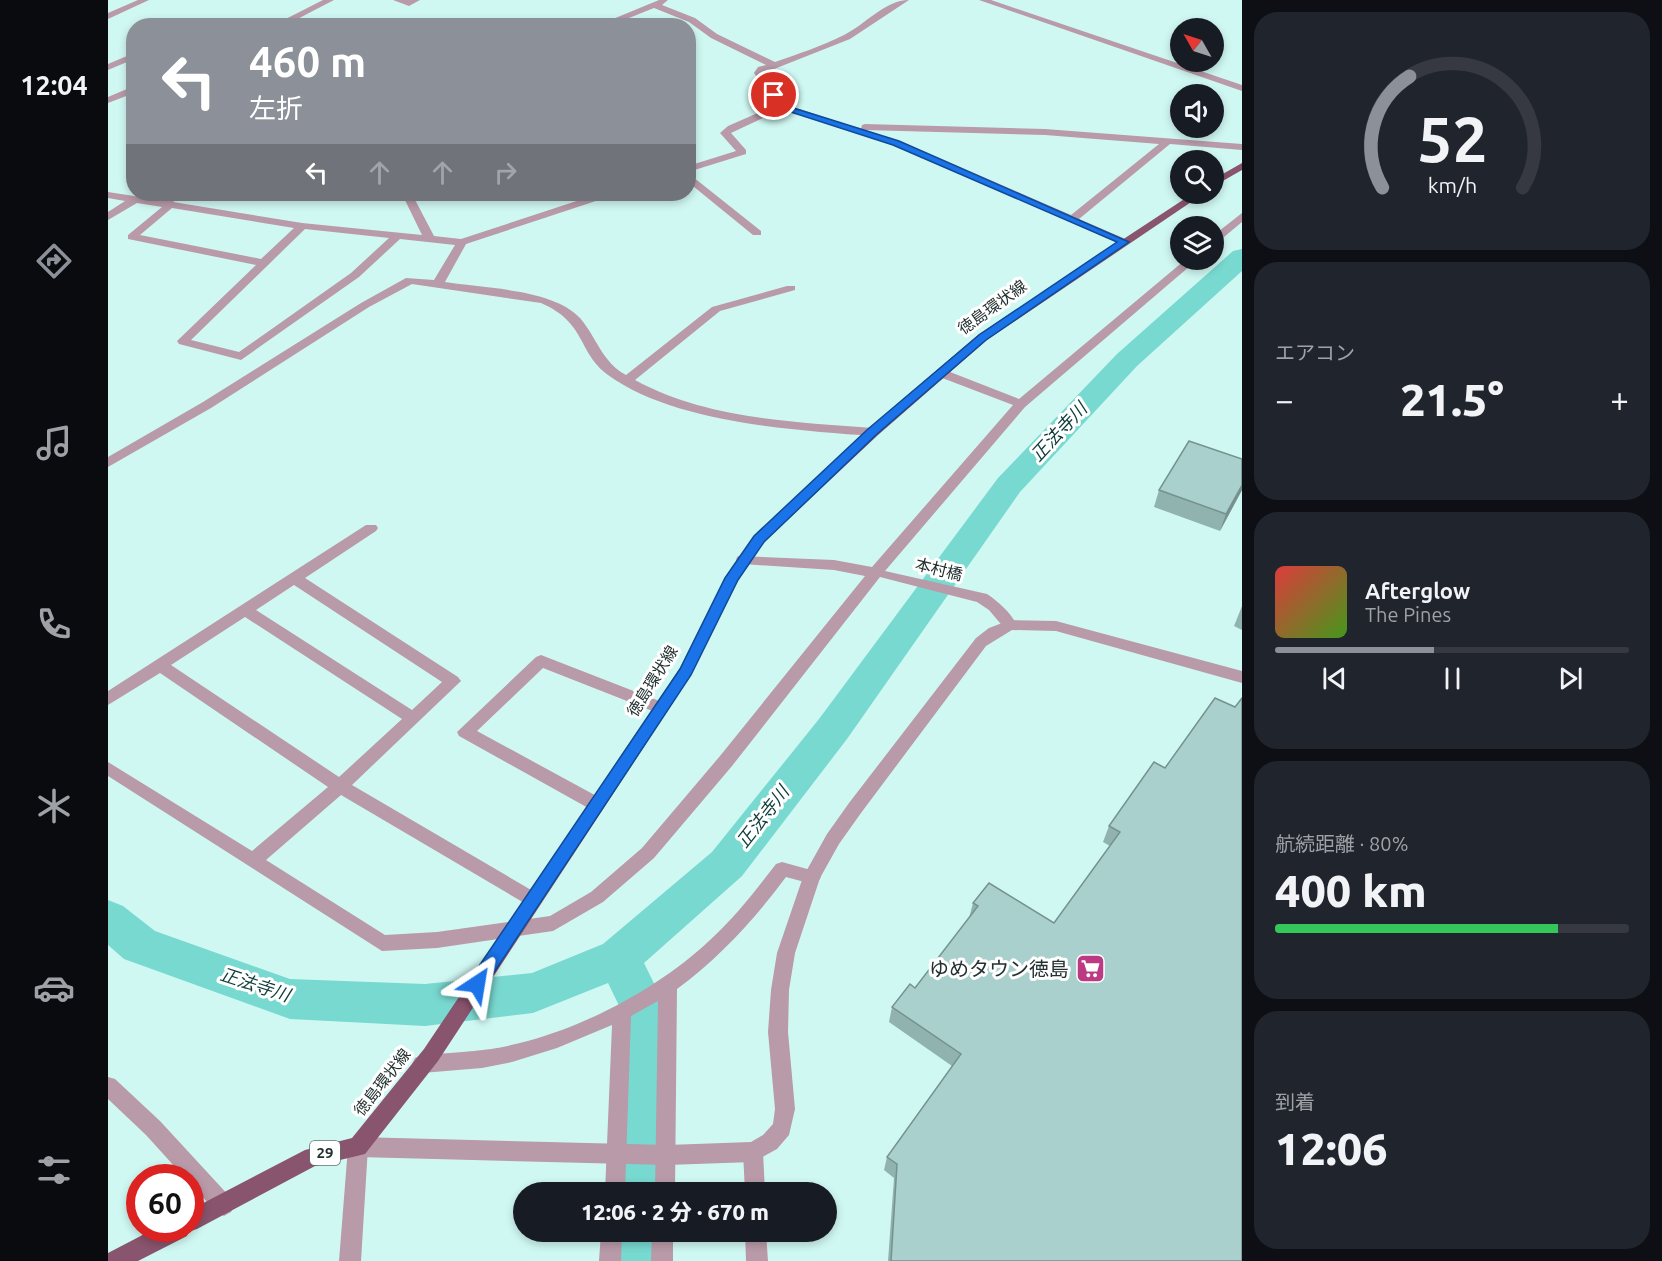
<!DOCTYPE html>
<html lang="ja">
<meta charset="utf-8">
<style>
:root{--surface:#171b24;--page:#20242c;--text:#f1f3f6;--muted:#9ea1a6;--line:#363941;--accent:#8c9099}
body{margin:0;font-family:Ubuntu,"Noto Sans JP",sans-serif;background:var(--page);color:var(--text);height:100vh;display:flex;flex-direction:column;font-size:22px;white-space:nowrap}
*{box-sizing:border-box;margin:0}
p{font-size:20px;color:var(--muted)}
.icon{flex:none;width:33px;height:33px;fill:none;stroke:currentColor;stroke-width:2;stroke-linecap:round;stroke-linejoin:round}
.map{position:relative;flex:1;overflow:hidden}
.panel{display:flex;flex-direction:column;gap:12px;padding:12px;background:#0d0f14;width:420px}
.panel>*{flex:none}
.hud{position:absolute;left:18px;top:18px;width:570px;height:183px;border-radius:24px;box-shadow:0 3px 9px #0003;background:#8c9099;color:#fff;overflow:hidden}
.needle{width:39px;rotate:309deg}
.buttons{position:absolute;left:1062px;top:18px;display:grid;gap:12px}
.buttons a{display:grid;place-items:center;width:54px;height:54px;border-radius:50%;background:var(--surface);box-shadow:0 3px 9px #0003;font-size:30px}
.speed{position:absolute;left:18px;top:1164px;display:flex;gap:12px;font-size:30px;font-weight:700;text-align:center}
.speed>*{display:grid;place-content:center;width:78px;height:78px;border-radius:50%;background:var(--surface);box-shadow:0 3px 9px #0003;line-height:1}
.speed .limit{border:9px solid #d22;background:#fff;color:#111}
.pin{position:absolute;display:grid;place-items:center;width:51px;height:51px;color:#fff;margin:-26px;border:3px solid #fff;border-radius:50%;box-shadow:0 2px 6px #0007}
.me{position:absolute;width:66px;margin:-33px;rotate:33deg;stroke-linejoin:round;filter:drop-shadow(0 0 4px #0008)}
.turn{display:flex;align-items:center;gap:21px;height:126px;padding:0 24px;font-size:27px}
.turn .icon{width:78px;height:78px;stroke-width:2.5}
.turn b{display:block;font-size:42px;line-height:51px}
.lanes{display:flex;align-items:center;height:57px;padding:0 24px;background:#0003;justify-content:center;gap:30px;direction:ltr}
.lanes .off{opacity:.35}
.big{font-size:45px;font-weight:800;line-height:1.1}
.panel .tile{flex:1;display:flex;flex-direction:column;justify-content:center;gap:9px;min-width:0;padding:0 21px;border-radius:24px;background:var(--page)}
.panel .dial{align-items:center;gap:0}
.dial svg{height:156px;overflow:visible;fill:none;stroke:var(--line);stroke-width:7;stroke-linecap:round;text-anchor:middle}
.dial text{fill:var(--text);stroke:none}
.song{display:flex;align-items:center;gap:18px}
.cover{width:72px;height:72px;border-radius:9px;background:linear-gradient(135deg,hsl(0 70% 55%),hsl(100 70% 35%))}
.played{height:6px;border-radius:3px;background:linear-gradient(90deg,var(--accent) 45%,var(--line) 45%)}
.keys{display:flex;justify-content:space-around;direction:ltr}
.heat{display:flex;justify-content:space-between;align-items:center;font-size:33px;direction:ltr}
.charge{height:9px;border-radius:4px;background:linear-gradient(90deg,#34c759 80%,var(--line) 0)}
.trip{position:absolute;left:405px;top:1182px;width:324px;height:60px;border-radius:30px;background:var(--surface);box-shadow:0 3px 9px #0003;font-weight:800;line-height:60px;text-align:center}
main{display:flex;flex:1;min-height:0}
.menu{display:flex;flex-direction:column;width:108px;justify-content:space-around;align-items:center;background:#090b0e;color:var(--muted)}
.menu .icon{width:42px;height:42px}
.menu .selected{color:var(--accent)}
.menu b{font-size:27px;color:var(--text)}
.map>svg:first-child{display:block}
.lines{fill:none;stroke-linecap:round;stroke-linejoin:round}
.river{fill:#78d9d0;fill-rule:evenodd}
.minor{fill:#b99aa8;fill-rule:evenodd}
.tertiary{fill:#b99aa8;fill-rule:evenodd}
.primary{fill:#89546d;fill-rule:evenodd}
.wall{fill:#91b3af}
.shaded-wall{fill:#76928f}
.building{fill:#a9d0cc;stroke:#76928f;stroke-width:1.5}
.route{fill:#1a73e8;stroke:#114b97;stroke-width:1.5}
.labels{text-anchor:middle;stroke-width:6;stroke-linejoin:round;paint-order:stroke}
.shield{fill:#fff;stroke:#65706e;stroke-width:1.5}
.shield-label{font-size:15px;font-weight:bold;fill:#233230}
.street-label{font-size:16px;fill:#233230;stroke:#fff}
.water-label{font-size:18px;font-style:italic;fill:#0e3d39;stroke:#fff}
.near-poi-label{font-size:20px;fill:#233230;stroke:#fff;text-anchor:end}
</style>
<main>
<nav class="menu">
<b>12:04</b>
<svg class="icon selected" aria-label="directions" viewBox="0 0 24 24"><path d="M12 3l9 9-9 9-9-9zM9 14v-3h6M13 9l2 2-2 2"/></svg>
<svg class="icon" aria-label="music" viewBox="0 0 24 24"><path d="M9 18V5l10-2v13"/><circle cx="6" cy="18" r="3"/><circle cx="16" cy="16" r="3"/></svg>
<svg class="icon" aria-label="phone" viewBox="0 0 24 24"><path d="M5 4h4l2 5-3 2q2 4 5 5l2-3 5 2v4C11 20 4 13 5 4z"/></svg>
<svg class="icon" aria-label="climate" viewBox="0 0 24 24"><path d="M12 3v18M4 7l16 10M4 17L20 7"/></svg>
<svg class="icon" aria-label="car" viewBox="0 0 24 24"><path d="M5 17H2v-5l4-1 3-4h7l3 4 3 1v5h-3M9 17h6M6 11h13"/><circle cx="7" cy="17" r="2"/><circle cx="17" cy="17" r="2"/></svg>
<svg class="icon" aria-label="filters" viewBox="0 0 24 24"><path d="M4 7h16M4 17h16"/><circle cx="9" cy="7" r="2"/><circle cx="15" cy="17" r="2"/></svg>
</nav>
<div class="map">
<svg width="1134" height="1261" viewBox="0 0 1134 1261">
<rect width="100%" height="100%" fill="#d0f8f3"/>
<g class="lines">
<path class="river" d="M 1134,249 L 1134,271 L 1029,366 L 912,492 L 739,739 L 634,876 L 536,963 L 564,1020 L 557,1192 L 507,1192 L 518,1020 L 500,983 L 425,1013 L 317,1026 L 182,1019 L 16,959 L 0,945 L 0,900 L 15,906 L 47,931 L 182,979 L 317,984 L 424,973 L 495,944 L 604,852 L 711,719 L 890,478 L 1009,354 L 1125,251 Z
M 504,1232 L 555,1232 L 554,1261 L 502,1261 Z"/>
<path class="minor" d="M 215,0 L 226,0 L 176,26 L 164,26 Z
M 285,0 L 312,0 L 301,6 Z
M 551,0 L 560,0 L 554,5 L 587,18 L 609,34 L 667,62 C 690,54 714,46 736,35 C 758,24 777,0 801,0 L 742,39 L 656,73 L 676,104 L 753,129 L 754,125 L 757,124 L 937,129 L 1134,144 L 1134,150 L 1062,144 L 971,219 L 1020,240 L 1020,244 L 1016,245 L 784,145 L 674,109 L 623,133 L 638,150 L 638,154 L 580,172 L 580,166 L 628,151 L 612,133 L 620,126 L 668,105 L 646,73 L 650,67 L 658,65 L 603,38 L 581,22 L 546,8 L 501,26 L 488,26 ZM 757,130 L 937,135 L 1051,144 L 963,215 L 792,141 Z
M 26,53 L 26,59 L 0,70 L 0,64 Z
M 26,86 L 26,93 L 0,103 L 0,97 Z
M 580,173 L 653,231 L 653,235 L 645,235 L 580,182 Z
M 0,192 L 52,200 L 68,194 L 81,194 L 65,202 L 194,223 L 314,235 L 294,194 L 304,194 L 326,236 L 353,239 L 490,194 L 504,194 L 503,196 L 358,244 L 337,282 C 375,288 446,289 472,318 C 489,338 494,362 518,375 L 604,307 L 679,286 L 687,286 L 687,290 L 612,311 L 527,380 C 598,419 686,422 765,428 L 771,432 L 765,436 C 685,430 566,423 500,375 C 469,352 479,323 433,303 L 304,284 L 261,307 L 103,408 L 0,467 L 0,457 L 95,402 L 253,303 L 298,278 L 326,280 L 347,245 L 292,239 L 251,277 L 133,360 L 71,344 L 69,341 L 148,265 L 20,239 L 20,235 L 54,207 L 29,203 L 0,220 L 0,212 L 17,201 L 0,198 ZM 64,208 L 186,228 L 153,259 L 32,235 ZM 197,229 L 281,238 L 243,273 L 131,352 L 83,340 Z
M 1134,213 L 1134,222 L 1110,242 L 1106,243 L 1106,235 Z
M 1077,260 L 1089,260 L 917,407 L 777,571 L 879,594 C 891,602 902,612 909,625 L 907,629 L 897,629 L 881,610 L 869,602 L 772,577 L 624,766 L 546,858 L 495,902 L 445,931 L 329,948 L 274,951 L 0,776 L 0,762 L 144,851 L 220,787 L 52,673 L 0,705 L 0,691 L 258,525 L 268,525 L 270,528 L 268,531 L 197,578 L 350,677 L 353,681 L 244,785 L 430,894 L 433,899 L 430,904 L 424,907 L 418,904 L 233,795 L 158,860 L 277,935 L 329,932 L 442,916 L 483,892 L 534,848 L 612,756 L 757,576 L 726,570 L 635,564 L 630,562 L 628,559 L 630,556 L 726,560 L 764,567 L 905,405 L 829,376 L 829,370 L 837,370 L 911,399 ZM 186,585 L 334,682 L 304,710 L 148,610 ZM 137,617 L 294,719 L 231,777 L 63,665 Z
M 433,655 L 559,704 L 561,708 L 559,712 L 547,712 L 435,668 L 369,731 L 494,799 L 496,804 L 494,809 L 488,811 L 482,809 L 351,736 L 349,732 L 428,657 Z
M 674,862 L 710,872 L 713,877 L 710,882 L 704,884 L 678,877 C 646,920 612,957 569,989 L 567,1192 L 547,1192 L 550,1001 L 523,1016 L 517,1192 L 497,1192 L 504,1025 L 449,1048 L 404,1062 L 374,1068 L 314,1073 L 307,1070 L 304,1064 L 307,1058 L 314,1055 C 337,1053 360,1052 383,1049 C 459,1037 546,993 602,940 C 627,917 647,891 668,864 Z
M 0,1077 L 7,1079 L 52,1121 L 123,1198 L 127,1205 L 123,1212 L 116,1216 L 109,1212 L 82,1184 L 82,1178 L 77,1178 L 38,1135 L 0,1099 Z
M 250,1137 L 257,1140 L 260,1147 L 253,1261 L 231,1261 L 240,1147 L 243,1140 Z
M 645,1142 L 652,1145 L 655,1152 L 657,1192 L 637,1192 L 635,1152 L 638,1145 Z
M 493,1232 L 514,1232 L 513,1261 L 491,1261 Z
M 544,1232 L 565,1232 L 565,1261 L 543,1261 Z
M 637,1232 L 658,1232 L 660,1261 L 638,1261 Z"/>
<path class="tertiary" d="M 30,0 L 41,0 L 0,19 L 0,13 Z
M 871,0 L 883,0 L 1134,85 L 1134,91 Z
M 902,620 L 948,621 L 1134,671 L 1134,683 L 948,631 L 904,630 L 878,646 L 753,813 L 731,844 L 712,878 L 687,953 L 681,990 L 680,1032 L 687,1109 L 681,1135 L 669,1149 L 645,1162 L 559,1165 L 250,1157 L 243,1154 L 240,1147 L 243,1140 L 250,1137 L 559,1145 L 643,1142 L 655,1135 L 665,1124 L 667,1109 L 660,1032 L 663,990 L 669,953 L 695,877 L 719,834 L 741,803 L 868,638 L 881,628 Z"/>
<path class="primary" d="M 1134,163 L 1134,170 L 1106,186 L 1106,179 Z
M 1084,194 L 1095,194 L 879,340 L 770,435 L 656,542 L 630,580 L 583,675 L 330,1061 L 257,1154 L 207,1166 L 89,1229 L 80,1232 L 79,1236 L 30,1261 L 0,1261 L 0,1253 L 48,1228 L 82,1228 L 82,1210 L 197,1150 L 244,1138 L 316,1049 L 572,668 L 617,578 L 646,536 L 760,429 L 871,334 Z"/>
</g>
<path class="wall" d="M 1051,490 L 1134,490 L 1112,531 L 1046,507 Z
M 1134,606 L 1134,630 L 1126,626 Z
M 1046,762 L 1134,1261 L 780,1261 L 786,1178 L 776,1170 L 779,1157 L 844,1066 L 781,1022 L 784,1007 L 807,988 L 861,918 L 865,903 L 946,923 L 1002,846 L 995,842 L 1001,826 Z"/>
<path class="shaded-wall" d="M 1134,485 L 1134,490 L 1112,531 L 1118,514 Z"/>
<path class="building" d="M 1081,441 L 1134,459 L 1134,485 L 1118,514 L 1051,490 Z
M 1107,698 L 1127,707 L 1134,698 L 1134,1261 L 783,1261 L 789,1164 L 779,1157 L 853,1054 L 784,1007 L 802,984 L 807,988 L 870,906 L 865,903 L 881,883 L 946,923 L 1012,832 L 1001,826 L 1046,762 L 1057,768 Z"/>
<path class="route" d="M 663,93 L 669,93 L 676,105 L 791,141 L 1021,242 L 878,340 L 769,434 L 656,542 L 630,580 L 583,675 L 375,989 L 369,991 L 363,989 L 360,984 L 363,978 L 572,669 L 617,578 L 646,536 L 760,429 L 871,335 L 1009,242 L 785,145 L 670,108 Z"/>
<defs>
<symbol id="supermarket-square" viewBox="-11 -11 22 22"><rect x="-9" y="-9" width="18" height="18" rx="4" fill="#bc3a83" stroke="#fff"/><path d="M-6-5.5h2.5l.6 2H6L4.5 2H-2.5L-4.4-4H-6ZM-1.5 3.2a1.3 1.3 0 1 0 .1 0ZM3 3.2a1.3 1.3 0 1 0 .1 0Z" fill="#fff"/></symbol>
</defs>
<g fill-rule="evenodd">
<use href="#supermarket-square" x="966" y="952" width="33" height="33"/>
</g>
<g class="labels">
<rect class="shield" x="202" y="1141" width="30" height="24" rx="4.5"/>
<g class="shield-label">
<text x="217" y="1158">29</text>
</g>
<g class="street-label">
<text transform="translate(884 307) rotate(-36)" y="6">徳島環状線</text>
<text transform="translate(831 569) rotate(14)" y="6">本村橋</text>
<text transform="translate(544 681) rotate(-58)" y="6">徳島環状線</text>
<text transform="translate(274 1082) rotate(-52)" y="6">徳島環状線</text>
</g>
<g class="water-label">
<text transform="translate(951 432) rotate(-47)" y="6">正法寺川</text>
<text transform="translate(655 817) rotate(-52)" y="6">正法寺川</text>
<text transform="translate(147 985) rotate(18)" y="6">正法寺川</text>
</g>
<g class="near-poi-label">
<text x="961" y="976">ゆめタウン徳島</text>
</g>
</g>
</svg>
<div class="buttons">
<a><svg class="needle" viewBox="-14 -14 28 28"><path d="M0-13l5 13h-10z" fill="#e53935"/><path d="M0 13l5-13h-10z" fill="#9ea1a6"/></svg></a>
<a><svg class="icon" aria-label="sound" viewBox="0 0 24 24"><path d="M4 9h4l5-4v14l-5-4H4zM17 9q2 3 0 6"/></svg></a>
<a><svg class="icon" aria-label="search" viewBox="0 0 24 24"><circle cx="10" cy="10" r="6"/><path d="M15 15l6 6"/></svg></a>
<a><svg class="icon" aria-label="layers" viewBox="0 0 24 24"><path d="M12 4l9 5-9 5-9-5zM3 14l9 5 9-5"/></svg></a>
</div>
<div class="speed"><div class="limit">60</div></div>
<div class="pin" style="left:666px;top:95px;background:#d93025"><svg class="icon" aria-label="arrive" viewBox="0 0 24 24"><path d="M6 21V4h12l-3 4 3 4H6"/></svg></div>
<svg class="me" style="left:369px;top:984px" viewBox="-20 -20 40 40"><path d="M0-17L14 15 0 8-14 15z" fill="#1a73e8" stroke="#fff" stroke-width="4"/></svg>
<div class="trip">12:06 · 2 分 · 670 m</div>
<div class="hud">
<div class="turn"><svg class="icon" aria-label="left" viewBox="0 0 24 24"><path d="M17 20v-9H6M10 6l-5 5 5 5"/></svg><div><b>460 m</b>左折</div></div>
<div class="lanes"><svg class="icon" aria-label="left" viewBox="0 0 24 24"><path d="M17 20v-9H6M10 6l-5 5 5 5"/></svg><svg class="icon off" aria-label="ahead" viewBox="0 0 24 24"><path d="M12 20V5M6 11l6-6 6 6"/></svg><svg class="icon off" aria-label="ahead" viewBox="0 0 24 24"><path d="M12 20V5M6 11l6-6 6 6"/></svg><svg class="icon off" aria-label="right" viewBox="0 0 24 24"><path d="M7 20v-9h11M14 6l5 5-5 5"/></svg></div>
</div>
</div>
<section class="panel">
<div class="tile dial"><svg viewBox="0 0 100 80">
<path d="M14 69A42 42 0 1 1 86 69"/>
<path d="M14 69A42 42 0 0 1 28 12" stroke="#8c9099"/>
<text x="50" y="56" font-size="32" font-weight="700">52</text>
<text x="50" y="72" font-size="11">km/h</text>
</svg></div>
<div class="tile"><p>エアコン</p>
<div class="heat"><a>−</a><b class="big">21.5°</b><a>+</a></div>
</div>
<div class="tile">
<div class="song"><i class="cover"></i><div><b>Afterglow</b><p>The Pines</p></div></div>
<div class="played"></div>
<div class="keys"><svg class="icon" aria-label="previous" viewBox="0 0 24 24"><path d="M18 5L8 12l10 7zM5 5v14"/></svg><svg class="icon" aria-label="pause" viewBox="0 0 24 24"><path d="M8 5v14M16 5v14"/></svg><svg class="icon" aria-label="next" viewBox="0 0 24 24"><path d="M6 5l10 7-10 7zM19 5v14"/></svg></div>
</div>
<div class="tile"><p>航続距離 · 80%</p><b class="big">400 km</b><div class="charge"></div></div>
<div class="tile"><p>到着</p><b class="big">12:06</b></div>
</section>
</main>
